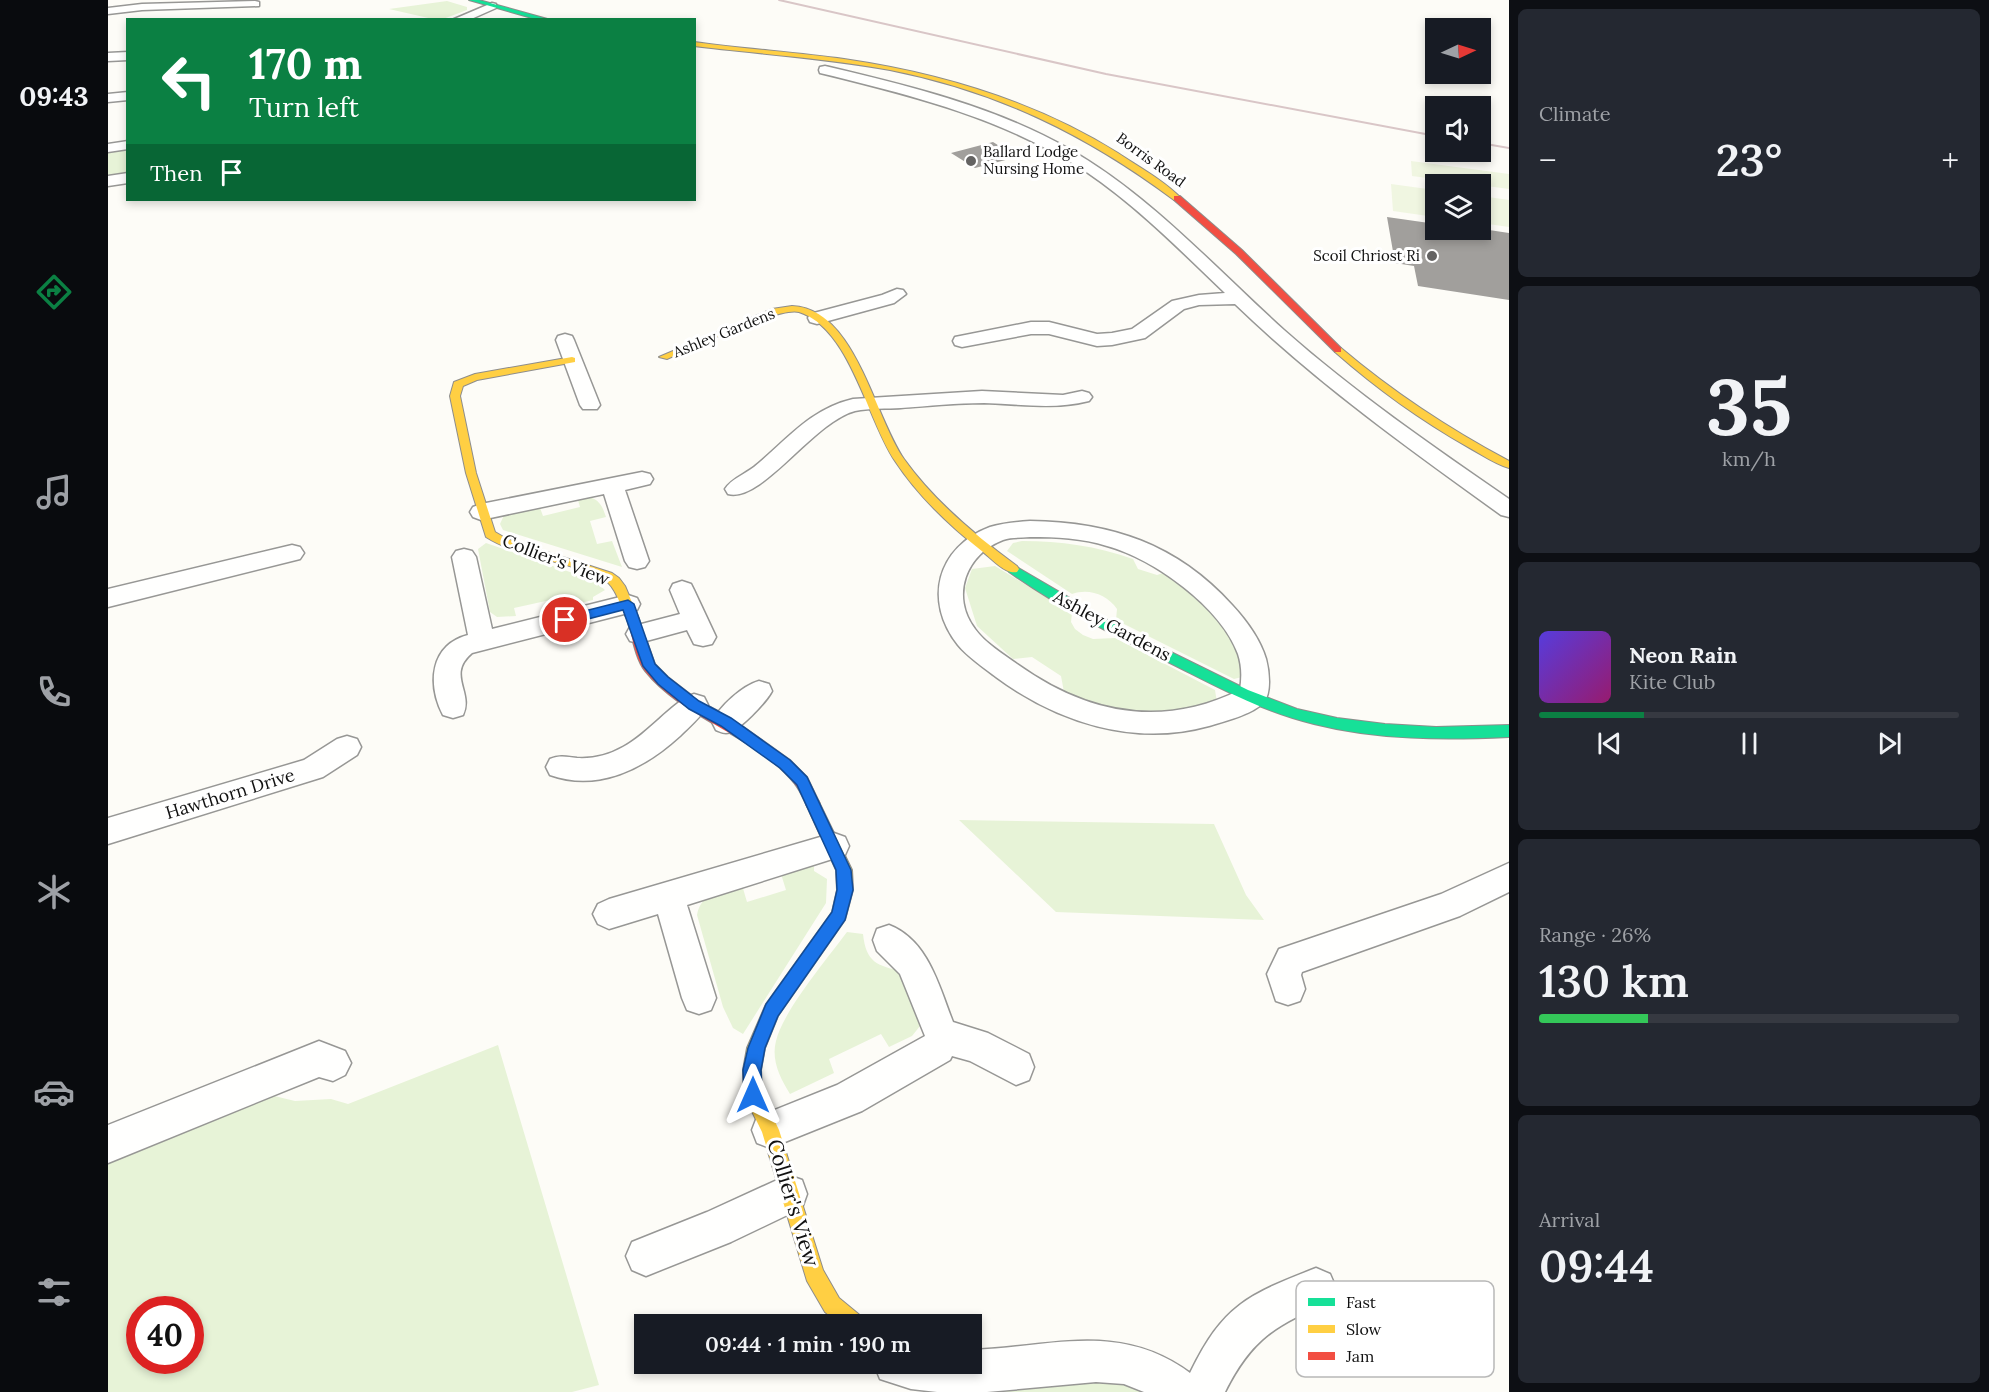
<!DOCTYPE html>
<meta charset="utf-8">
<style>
:root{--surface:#171b24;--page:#242831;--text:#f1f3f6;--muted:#9ea1a6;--line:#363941;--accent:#0b8043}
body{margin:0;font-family:Lora,serif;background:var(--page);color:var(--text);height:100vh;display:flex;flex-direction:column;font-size:22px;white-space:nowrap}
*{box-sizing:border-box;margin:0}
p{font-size:20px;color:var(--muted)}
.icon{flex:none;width:33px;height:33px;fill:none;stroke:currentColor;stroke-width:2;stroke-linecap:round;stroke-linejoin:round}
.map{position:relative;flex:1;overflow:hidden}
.drawer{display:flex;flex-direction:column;gap:9px;padding:9px;background:#0d0f14;width:480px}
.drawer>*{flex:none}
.banner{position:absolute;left:18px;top:18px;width:570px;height:183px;border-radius:0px;box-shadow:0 3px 9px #0003;background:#0b8043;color:#fff;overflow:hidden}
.needle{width:39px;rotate:86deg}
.buttons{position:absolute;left:1317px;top:18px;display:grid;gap:12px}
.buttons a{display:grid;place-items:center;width:66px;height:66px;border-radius:0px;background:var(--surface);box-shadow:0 3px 9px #0003;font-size:30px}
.speed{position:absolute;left:18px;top:1296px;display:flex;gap:12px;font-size:30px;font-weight:700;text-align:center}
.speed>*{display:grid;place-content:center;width:78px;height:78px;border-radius:50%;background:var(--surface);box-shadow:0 3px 9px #0003;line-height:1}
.speed .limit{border:9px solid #d22;background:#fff;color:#111}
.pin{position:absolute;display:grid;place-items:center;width:51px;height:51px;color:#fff;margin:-26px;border:3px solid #fff;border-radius:50%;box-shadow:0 2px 6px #0007}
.me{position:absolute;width:66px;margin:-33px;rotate:0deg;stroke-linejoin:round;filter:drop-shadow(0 0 4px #0008)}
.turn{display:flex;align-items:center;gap:21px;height:126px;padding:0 24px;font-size:27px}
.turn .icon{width:78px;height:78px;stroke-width:2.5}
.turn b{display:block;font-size:42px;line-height:51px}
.then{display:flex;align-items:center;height:57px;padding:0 24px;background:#0003;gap:12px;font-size:22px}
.big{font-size:45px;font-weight:600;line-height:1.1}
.drawer .tile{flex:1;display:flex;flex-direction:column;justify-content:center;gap:9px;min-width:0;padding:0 21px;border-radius:9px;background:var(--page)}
.drawer .dial{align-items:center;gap:0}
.dial b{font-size:78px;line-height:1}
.song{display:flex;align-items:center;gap:18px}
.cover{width:72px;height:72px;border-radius:9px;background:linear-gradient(135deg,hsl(250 70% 55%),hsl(320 70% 35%))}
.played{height:6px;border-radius:3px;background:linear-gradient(90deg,var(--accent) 25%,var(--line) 25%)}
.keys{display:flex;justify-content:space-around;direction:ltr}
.heat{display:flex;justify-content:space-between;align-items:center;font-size:33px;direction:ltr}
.charge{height:9px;border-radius:4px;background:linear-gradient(90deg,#34c759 26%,var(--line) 0)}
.trip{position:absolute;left:526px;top:1314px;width:348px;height:60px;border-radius:0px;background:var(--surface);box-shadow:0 3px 9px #0003;font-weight:600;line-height:60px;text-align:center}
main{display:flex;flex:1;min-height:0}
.tabs{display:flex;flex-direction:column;width:108px;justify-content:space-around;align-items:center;background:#090b0e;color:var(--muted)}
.tabs .icon{width:42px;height:42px}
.tabs .current{color:var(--accent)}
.tabs b{font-size:27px;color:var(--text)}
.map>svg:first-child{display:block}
.green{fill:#e7f3d7;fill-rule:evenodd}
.pitch{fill:#f0f6e1}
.building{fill:#a19f9c}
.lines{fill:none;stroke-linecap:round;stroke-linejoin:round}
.street-casing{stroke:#979795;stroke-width:3}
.fast-casing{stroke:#8e8d8b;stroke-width:2}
.slow-casing{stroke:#8e8d8b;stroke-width:2}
.jam-casing{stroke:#8e8d8b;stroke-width:2}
.street{fill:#fffffe;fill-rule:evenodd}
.fast{fill:#16e098;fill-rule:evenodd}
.slow{fill:#ffcf43;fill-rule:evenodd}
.jam{fill:#f24e42;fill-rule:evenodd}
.rail{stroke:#d9c6c7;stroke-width:2}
.route{fill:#1a73e8;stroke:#114b97;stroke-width:1.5}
.poi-dot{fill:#646362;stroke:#fff;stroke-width:2}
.labels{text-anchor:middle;stroke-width:6;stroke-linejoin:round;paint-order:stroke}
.far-poi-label{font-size:15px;fill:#111;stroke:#fff;text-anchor:start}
.far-street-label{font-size:15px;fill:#111;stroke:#fff}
.street-label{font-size:18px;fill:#111;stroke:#fff}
.near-street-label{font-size:21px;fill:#111;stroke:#fff}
.key{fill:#fff;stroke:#b8b8b8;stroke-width:1.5}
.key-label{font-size:16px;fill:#111}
</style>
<main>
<nav class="tabs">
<b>09:43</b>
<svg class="icon current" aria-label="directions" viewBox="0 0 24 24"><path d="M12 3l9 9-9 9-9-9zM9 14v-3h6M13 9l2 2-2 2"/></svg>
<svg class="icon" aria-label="music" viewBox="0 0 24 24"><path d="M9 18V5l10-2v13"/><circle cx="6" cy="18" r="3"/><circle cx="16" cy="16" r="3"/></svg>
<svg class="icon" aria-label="phone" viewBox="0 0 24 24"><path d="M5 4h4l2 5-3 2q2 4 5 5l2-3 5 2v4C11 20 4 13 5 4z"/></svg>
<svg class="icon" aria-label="climate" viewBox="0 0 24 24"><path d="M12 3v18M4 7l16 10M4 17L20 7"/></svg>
<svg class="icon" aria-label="car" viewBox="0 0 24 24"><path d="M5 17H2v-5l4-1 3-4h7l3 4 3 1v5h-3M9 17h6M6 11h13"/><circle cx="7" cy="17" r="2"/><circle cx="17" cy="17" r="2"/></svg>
<svg class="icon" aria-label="filters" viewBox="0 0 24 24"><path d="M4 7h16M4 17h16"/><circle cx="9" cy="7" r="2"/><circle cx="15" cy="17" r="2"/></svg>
</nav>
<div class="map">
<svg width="1401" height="1392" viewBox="0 0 1401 1392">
<rect width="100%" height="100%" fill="#fdfcf7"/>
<path class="green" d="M 339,1 L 359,7 L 359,10 L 335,19 L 329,20 L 281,9 Z
M 19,148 L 19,175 L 0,178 L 0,151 Z
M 478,496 C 491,499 494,505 498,517 L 482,521 L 489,544 L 504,541 L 514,567 L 395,530 L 392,524 L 397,513 L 431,505 L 435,516 L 472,507 L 469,497 Z
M 914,541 C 953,541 988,546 1025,559 L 1030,569 L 1049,575 L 1058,572 L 1103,609 L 1143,667 L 1134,677 L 1126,679 L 1008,620 L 1009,609 C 999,594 980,588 964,594 L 899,551 L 905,543 Z
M 378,543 L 485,580 L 497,590 L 485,597 L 485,600 L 468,604 L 465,595 L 406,608 L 408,616 L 389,617 L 382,612 L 370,549 Z
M 887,566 L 964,613 L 963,622 L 967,629 L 975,635 L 985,639 L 1007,638 L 1107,690 L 1110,709 L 1018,714 L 956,692 L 953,676 L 924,657 L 905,659 L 869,626 L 857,588 L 864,569 Z
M 851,820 L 1106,824 L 1138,895 L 1156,920 L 948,912 Z
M 706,866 L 706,871 L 719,879 L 718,903 L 635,1034 L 625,1028 L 615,1007 L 589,915 C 593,892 614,892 634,885 L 639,902 L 678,890 L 673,874 Z
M 739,932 L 755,934 C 758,962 769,966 794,971 L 813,1010 L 812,1026 L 804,1036 L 781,1047 L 773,1034 L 721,1059 L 726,1073 L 682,1094 C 672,1078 663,1060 668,1041 C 675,1011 719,959 739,932 Z
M 390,1045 L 491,1385 L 464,1392 L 0,1392 L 0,1163 L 158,1094 L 187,1101 L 223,1099 L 240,1104 ZM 32,1310 L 82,1310 L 82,1360 L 32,1360 Z
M 1003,1381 L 1044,1392 L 845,1392 Z"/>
<path class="pitch" d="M 1303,161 L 1401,174 L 1401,189 L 1304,176 Z
M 1283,184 L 1327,190 L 1327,217 L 1285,211 Z
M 1373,196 L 1401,200 L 1401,227 L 1373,223 Z"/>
<path class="building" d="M 885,142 L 909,157 L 867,168 L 843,153 Z
M 1279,217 L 1328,224 L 1328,230 L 1356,230 L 1381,233 L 1381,230 L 1401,233 L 1401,300 L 1310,286 L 1306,266 L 1287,263 Z"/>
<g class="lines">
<defs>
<path id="street" d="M 147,1 L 151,2 L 151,6 L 34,10 L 0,14 L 0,8 L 34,4 Z
M 384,3 L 388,4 L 388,8 L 361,20 L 344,20 Z
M 20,52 L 20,60 L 0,61 L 0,53 Z
M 717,66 C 801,86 886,106 961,149 C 1043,196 1106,267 1176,330 C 1246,392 1324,446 1401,499 L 1401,517 L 1393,515 C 1301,449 1209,383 1127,304 L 1091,305 L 1076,309 L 1037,338 L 1004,345 L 989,346 L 941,334 L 923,334 L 854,347 L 847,345 L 845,341 L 847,337 L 923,322 L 941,322 L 989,334 L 1004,333 L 1024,329 L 1064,301 L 1091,295 L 1117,293 C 1073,251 1030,207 980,173 C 898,119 807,96 712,73 L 711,70 L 712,67 Z
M 20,92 L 20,100 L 0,102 L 0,94 Z
M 20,141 L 20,149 L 0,152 L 0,144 Z
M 20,173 L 20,183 L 0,186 L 0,176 Z
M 789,289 L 795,290 L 798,294 L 786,303 L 709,324 L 702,322 L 700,318 L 702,314 L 774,295 Z
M 457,334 L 464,336 L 466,340 L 492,405 L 489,409 L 475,409 L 472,405 L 448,340 L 450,336 Z
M 874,391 L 955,395 L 974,391 L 981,393 L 984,397 L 981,401 C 946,410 912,404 876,403 C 849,403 821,406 793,408 C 779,409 762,408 747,411 C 705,422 654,503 620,494 L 617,489 C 623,479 637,474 646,467 C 679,440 702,409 745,399 Z
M 534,472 L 542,474 L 545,479 L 542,484 L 517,490 L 541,561 L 537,567 L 529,569 L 521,567 L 517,561 L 496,494 L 373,520 L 365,517 L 362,512 L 365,507 L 373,504 Z
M 922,521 C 1003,522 1069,544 1124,605 C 1138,620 1152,639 1158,659 C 1161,670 1164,694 1155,703 C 1145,714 1115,722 1101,726 C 1026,747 949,722 888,677 C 875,667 860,657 850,645 C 815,601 829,547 882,527 C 895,523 908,522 922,521 ZM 922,537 C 948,537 974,538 999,546 C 1046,559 1113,607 1130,654 C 1134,666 1134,678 1132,690 C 1053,729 979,714 909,664 C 895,654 877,643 867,629 C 842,596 858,554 895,540 C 903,537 913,538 922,537 Z
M 184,545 L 192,547 L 196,553 L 192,559 L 0,607 L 0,589 Z
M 356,549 L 364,551 L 368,557 L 384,629 L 520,595 L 529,598 L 532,604 L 529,610 L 520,613 L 364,653 C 338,675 366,692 355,715 L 345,718 L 335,715 C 319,684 322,645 360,635 L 344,557 L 348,551 Z
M 574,581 L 583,584 L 586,590 L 608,637 L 604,644 L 595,646 L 586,644 L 579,630 L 531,643 L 522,641 L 518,634 L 522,627 L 572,614 L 562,590 L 565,584 Z
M 651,681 L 661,684 L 664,691 C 659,701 630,733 618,733 C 614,733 611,731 608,730 L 604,722 C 612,706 634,686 651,681 Z
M 586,694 L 596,697 L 600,705 C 593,717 582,726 572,736 C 536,769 490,792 442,775 L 438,767 L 442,759 C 452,755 459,757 469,758 C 485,759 501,755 515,747 C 539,735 565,701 586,694 Z
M 239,736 L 249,739 L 253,747 L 249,755 L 215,777 L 0,844 L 0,818 L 196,760 L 229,739 Z
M 726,833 L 737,837 L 741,846 L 737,855 L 579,905 L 608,998 L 603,1010 L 591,1014 L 579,1010 L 574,998 L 550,914 L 501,929 L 490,924 L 485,914 L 490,904 L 501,899 Z
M 1401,863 L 1401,892 L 1352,916 L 1194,972 L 1193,975 L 1197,989 L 1192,1001 L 1180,1005 L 1168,1001 L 1159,974 L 1171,949 L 1333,894 Z
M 781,925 C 820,940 831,986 845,1022 L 880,1033 L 921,1054 L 926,1067 L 921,1080 L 908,1085 L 862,1061 L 844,1056 L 842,1060 L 754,1111 L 662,1148 L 649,1143 L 644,1130 L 649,1117 L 729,1085 L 817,1036 L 792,974 L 769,951 L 765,940 L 769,929 Z
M 211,1041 L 237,1051 L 243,1063 L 237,1075 L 225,1081 L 211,1077 L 0,1163 L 0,1125 Z
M 680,1175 L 694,1180 L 699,1194 L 694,1208 L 623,1242 L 538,1276 L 524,1270 L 518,1256 L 524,1242 L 599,1212 Z
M 1208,1268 L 1222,1274 L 1228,1288 L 1222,1302 C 1168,1325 1144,1338 1117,1392 L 1036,1392 L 1016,1384 L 988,1382 L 879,1392 L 829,1392 L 803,1389 L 772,1379 L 766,1364 L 864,1364 L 864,1350 C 943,1347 1012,1321 1082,1373 C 1115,1305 1139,1295 1208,1268 Z"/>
<path id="fast" d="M 361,0 L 371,0 L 443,20 L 431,20 Z
M 905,565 L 1010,626 L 1140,690 L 1189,709 L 1229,718 L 1277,724 L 1328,727 L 1401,725 L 1401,737 C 1336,740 1269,740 1206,724 C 1155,712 1110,687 1064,664 C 1007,636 952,608 901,572 L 899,569 Z"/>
<path id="slow" d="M 586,42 C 636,49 686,52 736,59 C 832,73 927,101 1010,153 C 1031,167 1055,180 1073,198 L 1066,200 C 979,135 889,91 782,70 C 717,58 651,54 586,46 Z
M 684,306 C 747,308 766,416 796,459 C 826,501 868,536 909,566 L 911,569 L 909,572 C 898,575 884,559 875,552 C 843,527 810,496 787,461 C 759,420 743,329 691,312 C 672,306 582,349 559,359 L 551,357 L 664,309 Z
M 1227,348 L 1233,348 C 1285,392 1341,429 1401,461 L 1401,468 C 1387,464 1373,454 1360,447 C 1312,420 1268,388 1227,352 Z
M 464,357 L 467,358 L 467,362 L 369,380 L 355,386 L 352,396 L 368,473 L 387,532 L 399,539 L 504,573 L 511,578 L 517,586 L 531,619 L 525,624 C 513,620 513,589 495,579 C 459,560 413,559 378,537 L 358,473 L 342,396 L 346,382 L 367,374 Z
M 705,798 L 710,800 L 744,870 L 745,890 L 737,920 L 670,1016 L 657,1048 L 653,1070 L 654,1094 L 671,1130 L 715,1270 L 731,1298 L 754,1317 L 757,1324 L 732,1324 L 717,1312 L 699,1281 L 654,1132 L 636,1095 L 635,1070 L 639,1048 L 658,1004 L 724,912 L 729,890 L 728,870 L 698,804 L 700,800 Z"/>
<path id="jam" d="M 1066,196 L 1072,196 L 1134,250 L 1233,348 L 1233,352 L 1227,352 L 1128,254 L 1066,200 Z
M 525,614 L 531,619 L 547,664 L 560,677 L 591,701 L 623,718 L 682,760 L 699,777 L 712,804 L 710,808 L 705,810 L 700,808 C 696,801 693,791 687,784 C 649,736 575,719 537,671 C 527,658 524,635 519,619 Z"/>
</defs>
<use href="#street" class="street-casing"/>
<use href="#fast" class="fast-casing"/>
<use href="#slow" class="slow-casing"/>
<use href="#jam" class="jam-casing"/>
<use href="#street" class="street"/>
<use href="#fast" class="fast"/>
<use href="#slow" class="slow"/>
<use href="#jam" class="jam"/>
<path class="rail" d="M 671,0 L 998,74 L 1328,136
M 1372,143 L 1401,148"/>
</g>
<path class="route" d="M 520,600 L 526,604 L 547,664 L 560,677 L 591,701 L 623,718 L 682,760 L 699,777 L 743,870 L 745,890 L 737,920 L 670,1016 L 657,1048 L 653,1070 L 654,1095 L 652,1101 L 645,1104 L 639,1101 L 636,1095 L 635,1070 L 640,1048 L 658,1004 L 724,912 L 729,890 L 728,870 L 689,785 L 672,768 L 613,726 L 581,709 L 550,684 L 535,666 L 515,610 L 457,625 L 451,620 L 457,616 Z"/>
<g class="poi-dot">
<circle cx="863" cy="161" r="6"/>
<circle cx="1324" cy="256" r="6"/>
</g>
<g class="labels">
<g class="far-poi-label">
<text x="875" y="157">Ballard Lodge<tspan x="875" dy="17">Nursing Home</tspan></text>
<text x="1312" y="261" text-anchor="end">Scoil Chriost Ri</text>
</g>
<g class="far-street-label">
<text transform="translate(1043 160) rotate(36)" y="5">Borris Road</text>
<text transform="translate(616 333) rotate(-22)" y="5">Ashley Gardens</text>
</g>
<g class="street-label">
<text transform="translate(448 560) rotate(21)" y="6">Collier's View</text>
<text transform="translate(1004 626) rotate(28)" y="6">Ashley Gardens</text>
<text transform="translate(122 794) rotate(-17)" y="6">Hawthorn Drive</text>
</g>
<g class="near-street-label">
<text transform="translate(685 1203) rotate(73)" y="7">Collier's View</text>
</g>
</g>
<rect x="1188" y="1281" width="198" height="96" rx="9" class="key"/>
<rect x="1200" y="1298" width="27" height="8" fill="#16e098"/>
<rect x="1200" y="1325" width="27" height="8" fill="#ffcf43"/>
<rect x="1200" y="1352" width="27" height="8" fill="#f24e42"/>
<g class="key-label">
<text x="1238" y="1308">Fast</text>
<text x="1238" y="1335">Slow</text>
<text x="1238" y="1362">Jam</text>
</g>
</svg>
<div class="buttons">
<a><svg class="needle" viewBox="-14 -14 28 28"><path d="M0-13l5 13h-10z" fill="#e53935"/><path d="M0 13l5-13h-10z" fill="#9ea1a6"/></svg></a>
<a><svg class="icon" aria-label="sound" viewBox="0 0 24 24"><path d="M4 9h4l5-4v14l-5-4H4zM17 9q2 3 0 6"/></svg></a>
<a><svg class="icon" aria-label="layers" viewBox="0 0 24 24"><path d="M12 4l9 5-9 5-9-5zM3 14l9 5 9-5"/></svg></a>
</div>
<div class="speed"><div class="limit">40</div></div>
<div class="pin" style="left:457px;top:620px;background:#d93025"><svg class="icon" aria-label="arrive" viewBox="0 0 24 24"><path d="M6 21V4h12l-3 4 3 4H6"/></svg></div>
<svg class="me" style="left:645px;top:1095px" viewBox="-20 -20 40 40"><path d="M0-17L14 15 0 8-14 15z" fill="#1a73e8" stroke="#fff" stroke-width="4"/></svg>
<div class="trip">09:44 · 1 min · 190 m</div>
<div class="banner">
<div class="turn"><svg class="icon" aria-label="left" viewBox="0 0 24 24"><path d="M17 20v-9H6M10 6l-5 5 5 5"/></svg><div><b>170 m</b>Turn left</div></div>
<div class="then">Then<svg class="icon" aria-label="arrive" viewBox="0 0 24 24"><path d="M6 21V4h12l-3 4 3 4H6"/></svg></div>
</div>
</div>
<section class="drawer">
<div class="tile"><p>Climate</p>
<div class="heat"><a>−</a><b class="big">23°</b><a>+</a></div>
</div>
<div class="tile dial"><b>35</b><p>km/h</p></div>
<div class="tile">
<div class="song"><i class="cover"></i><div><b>Neon Rain</b><p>Kite Club</p></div></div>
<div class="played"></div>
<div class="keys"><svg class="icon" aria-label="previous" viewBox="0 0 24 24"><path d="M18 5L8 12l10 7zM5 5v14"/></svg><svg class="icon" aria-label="pause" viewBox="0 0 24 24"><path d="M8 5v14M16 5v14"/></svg><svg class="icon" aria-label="next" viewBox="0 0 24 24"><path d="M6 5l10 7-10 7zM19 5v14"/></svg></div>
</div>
<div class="tile"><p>Range · 26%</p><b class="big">130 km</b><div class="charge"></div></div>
<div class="tile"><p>Arrival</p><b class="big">09:44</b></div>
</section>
</main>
